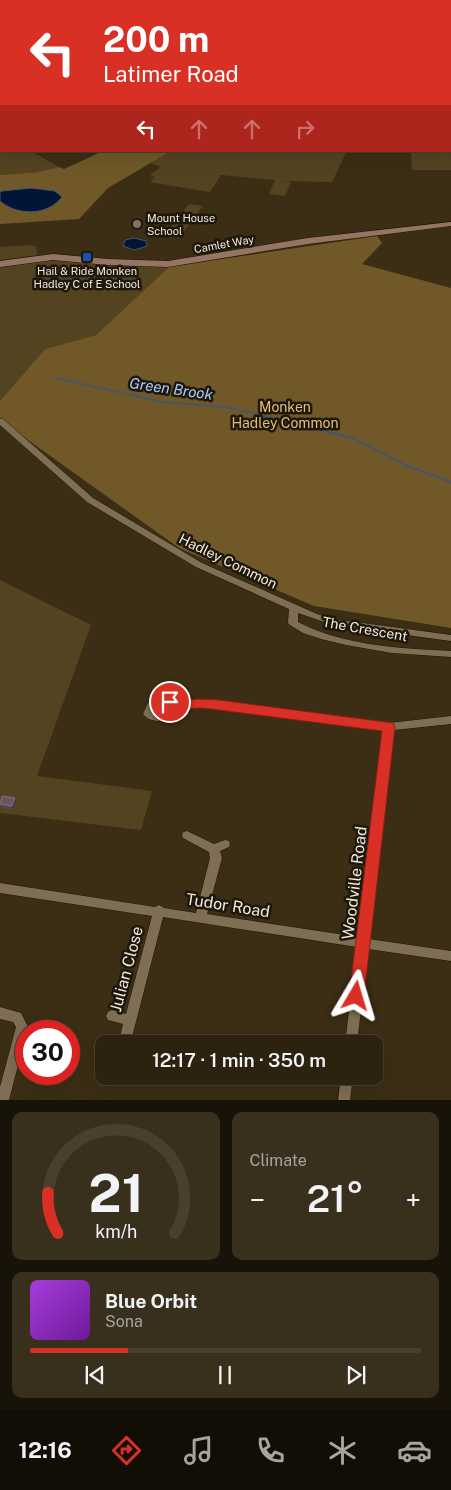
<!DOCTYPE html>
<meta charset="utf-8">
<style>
:root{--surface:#2c220f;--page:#382f1d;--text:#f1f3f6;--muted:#a6a49e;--line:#483f2f;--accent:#d93025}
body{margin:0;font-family:"Public Sans",sans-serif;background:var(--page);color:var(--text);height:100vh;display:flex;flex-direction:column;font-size:19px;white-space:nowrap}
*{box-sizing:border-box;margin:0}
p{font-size:16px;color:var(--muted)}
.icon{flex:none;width:28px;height:28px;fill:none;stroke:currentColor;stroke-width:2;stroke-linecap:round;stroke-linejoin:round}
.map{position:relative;height:1100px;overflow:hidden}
.panel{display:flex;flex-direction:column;gap:12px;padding:12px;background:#181308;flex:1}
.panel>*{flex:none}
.hud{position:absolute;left:0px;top:0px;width:451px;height:152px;box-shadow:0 5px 20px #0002,0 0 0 1px var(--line);background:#d93025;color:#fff;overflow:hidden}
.speed{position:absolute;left:15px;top:1020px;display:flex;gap:10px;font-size:25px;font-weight:700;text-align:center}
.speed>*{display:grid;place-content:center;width:65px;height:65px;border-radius:50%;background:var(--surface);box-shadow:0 5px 20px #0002,0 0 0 1px var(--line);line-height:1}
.speed .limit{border:8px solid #d22;background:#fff;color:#111}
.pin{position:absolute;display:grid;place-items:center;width:42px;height:42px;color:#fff;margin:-21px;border:2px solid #fff;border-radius:50%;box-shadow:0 1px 5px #0007}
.me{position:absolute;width:55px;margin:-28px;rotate:7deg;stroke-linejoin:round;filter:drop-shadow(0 0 4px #0008)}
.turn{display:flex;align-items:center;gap:18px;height:105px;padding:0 20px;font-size:22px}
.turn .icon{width:65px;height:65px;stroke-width:2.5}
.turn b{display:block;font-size:35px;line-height:42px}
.lanes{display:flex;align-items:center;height:48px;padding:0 20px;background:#0003;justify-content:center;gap:25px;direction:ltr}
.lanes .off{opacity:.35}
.big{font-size:38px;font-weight:600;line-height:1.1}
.panel .widget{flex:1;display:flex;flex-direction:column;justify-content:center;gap:8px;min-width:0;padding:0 18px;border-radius:10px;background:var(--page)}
.panel .dial{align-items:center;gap:0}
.dial svg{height:130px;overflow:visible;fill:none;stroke:var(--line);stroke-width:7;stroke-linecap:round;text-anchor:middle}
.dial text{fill:var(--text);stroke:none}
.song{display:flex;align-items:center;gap:15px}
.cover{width:60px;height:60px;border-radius:8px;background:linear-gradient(135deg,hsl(280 70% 55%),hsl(280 70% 35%))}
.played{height:5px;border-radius:2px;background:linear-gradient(90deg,var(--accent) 25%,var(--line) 25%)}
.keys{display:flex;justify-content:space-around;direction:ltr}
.heat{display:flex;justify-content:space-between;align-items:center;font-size:28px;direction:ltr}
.panel .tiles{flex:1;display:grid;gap:12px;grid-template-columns:1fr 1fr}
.widget:last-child{grid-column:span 2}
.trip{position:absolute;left:95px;top:1035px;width:288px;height:50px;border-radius:10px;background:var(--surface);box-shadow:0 5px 20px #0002,0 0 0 1px var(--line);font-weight:600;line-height:50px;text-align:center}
.menu{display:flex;height:80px;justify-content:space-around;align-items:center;background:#120e06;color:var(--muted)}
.menu .icon{width:35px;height:35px}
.menu .on{color:var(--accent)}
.menu b{font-size:22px;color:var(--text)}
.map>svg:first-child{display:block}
.green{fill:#544321}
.forest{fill:#705829}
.water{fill:#011536;stroke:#495567}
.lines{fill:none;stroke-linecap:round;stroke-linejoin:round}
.stream-far1{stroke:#495567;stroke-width:2}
.stream{stroke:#495567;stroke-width:2.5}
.street-casing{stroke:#221500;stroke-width:1}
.secondary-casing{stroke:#221500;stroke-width:1}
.street{fill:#7e6f54;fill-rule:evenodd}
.secondary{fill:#957463;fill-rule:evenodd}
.wall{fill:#594457}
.shaded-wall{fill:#463436}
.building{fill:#695665;stroke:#7e6d77}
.route{fill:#d93025;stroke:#8d1f18}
.education-dot{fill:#8d6e63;stroke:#1d170c;stroke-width:2}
.transit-dot{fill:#1a4fb4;stroke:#1d170c;stroke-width:2}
.labels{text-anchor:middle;stroke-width:5;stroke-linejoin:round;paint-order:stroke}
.far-poi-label{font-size:11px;fill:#f2e9da;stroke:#1d170c;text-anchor:start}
.far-street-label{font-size:11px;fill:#f2e9da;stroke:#1d170c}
.park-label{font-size:14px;fill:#e4bd74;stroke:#1d170c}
.street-label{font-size:14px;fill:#f2e9da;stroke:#1d170c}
.water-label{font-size:15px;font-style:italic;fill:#a6c9fc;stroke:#1d170c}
.near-street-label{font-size:16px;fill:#f2e9da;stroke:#1d170c}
</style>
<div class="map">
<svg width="451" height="1100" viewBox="0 0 451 1100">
<rect width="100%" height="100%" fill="#3b2e14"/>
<path class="green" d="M 450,36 L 451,170 L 412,170 L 411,151 L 450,151 Z
M 0,140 L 1,151 L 31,151 L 59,167 L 38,172 L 0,175 Z
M 167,151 L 347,151 L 332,182 L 279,181 L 291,182 L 285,196 L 269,194 L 275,180 L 221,175 L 210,192 L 150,182 L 155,177 L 150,175 L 161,167 L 150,163 L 166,154 Z
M 189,204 L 203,206 L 179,238 L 165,235 Z
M 31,245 L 36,247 L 37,255 L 0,260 L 0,247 Z
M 43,259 L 169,267 L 96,335 L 45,349 L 0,401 L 0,265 Z
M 0,580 L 91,625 L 37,776 L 152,791 L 141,830 L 0,813 Z"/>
<path class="forest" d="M 103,151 L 167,151 L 166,154 L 108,188 L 79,219 L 0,224 L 0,201 L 19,210 L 32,212 L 2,191 L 0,192 L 0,175 L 38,172 L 59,167 L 64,169 Z
M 377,236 L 382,243 L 362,264 L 451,288 L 451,628 L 314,606 L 179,548 L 0,420 L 0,401 L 45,349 L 96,335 L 169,267 Z"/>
<path class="water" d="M 31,188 L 55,191 L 62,197 C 48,216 17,216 0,201 L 0,192 L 2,191 Z
M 134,238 L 146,241 L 147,246 L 134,250 L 123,246 L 125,240 Z"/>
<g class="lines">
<path class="stream-far1" d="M 56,378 L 162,402 L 225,407 L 264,416"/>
<path class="stream" d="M 258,415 L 353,438 L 407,466 L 451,482"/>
<defs>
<path id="street" d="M 0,419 L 3,419 L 93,498 L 202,563 L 317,614 L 333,619 L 451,635 L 451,641 L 333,625 L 298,613 L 298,622 C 341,645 402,649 451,651 L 451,657 L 392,653 L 346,645 L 321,639 L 303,633 L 290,625 L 288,623 L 289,609 L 196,567 L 87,502 L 0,425 Z
M 170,698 L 181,702 L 198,700 L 219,701 L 389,723 L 451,716 L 451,724 L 394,730 L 369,939 L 451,951 L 451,961 L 368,949 L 357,1044 L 345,1044 L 357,947 L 163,917 L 132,1037 L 130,1041 L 126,1043 L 122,1041 L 120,1037 L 123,1024 L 108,1020 L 106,1016 L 108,1012 L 112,1010 L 126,1014 L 152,916 L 0,893 L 0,883 L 155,907 L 159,905 L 164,908 L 196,913 L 210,858 L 209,852 L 183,838 L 182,835 L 183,832 L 187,831 L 214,844 L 225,840 L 229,841 L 230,844 L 229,847 L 220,851 L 222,858 L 207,914 L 358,937 L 384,730 L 219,709 C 209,708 196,706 186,709 C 183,710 180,714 177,716 C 167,722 151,724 143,714 L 148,703 ZM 170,706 L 174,707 C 168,713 161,716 154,713 L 155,709 Z
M 0,1007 L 21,1013 L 28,1027 L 9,1100 L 0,1100 L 0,1087 L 16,1027 L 13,1022 L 0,1019 Z
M 341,1076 L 353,1076 L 350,1100 L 338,1100 Z"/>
<path id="secondary" d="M 451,222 L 451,226 L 308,244 L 168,267 L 108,265 L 53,260 L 0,267 L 0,261 L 53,254 L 108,259 L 168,261 L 308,238 Z"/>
</defs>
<use href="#street" class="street-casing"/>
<use href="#secondary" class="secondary-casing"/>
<use href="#street" class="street"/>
<use href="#secondary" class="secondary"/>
</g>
<path class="wall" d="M 16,801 L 13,809 L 0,807 L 0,802 Z"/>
<path class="shaded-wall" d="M 15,798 L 16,801 L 13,809 L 12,806 Z"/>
<path class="building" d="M 2,796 L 15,798 L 12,806 L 0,804 Z"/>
<path class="route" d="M 170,697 L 182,701 L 198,699 L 219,700 L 393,723 L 395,727 L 364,996 L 362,1001 L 356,1003 L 351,1001 L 349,996 L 382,731 L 219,710 C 212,709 205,708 198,708 C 186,709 172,714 164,702 L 166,698 Z"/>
<circle class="education-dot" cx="137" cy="224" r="5"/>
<rect class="transit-dot" x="82" y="252" width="10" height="10" rx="2.5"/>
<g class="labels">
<g class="far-poi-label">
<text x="147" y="222">Mount House<tspan x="147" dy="13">School</tspan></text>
<text x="87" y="275" text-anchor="middle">Hail &amp; Ride Monken<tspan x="87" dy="13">Hadley C of E School</tspan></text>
</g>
<g class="far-street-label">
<text transform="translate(224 244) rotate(-10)" y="4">Camlet Way</text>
</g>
<g class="park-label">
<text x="285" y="412">Monken<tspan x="285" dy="16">Hadley Common</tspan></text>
</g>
<g class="street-label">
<text transform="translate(228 561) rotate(26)" y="5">Hadley Common</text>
<text transform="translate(365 629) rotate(10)" y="5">The Crescent</text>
</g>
<g class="water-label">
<text transform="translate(171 389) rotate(8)" y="5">Green Brook</text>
</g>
<g class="near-street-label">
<text transform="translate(354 883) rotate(-83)" y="6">Woodville Road</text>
<text transform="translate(228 905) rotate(9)" y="6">Tudor Road</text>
<text transform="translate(126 969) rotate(-75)" y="6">Julian Close</text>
</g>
</g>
</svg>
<div class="speed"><div class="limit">30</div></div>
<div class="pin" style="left:170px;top:702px;background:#d93025"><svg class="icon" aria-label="arrive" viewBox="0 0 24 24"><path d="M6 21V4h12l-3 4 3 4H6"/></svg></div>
<svg class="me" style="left:356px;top:996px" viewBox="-20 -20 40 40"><path d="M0-17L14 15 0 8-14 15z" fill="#d93025" stroke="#fff" stroke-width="4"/></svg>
<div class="trip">12:17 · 1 min · 350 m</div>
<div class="hud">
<div class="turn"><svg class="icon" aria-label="left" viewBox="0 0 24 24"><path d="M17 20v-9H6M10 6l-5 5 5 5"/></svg><div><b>200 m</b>Latimer Road</div></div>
<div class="lanes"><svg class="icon" aria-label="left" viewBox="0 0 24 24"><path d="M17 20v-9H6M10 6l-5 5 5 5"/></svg><svg class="icon off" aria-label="ahead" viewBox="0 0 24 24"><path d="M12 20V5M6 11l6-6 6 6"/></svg><svg class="icon off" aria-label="ahead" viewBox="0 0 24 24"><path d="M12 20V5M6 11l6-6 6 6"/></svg><svg class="icon off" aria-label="right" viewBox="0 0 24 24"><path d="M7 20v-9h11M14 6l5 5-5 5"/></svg></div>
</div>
</div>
<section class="panel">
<div class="tiles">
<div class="widget dial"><svg viewBox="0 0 100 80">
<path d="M14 69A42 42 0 1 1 86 69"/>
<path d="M14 69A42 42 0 0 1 8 44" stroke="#d93025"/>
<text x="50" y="56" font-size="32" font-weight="700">21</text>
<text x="50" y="72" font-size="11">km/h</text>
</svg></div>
<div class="widget"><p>Climate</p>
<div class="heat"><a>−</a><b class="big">21°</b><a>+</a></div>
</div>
<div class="widget">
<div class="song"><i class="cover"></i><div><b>Blue Orbit</b><p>Sona</p></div></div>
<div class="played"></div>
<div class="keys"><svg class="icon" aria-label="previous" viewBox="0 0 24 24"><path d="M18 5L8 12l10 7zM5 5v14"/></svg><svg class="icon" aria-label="pause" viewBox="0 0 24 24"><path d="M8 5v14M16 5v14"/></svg><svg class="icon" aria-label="next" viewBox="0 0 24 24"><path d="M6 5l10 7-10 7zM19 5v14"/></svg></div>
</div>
</div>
</section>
<nav class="menu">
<b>12:16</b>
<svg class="icon on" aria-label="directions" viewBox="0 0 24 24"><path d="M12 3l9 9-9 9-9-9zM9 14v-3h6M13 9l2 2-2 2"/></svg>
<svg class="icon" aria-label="music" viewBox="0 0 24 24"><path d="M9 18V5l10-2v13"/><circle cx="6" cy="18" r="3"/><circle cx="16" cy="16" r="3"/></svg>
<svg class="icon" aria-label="phone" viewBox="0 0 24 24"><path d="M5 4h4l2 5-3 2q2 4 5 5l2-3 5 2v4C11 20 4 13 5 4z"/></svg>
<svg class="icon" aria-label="climate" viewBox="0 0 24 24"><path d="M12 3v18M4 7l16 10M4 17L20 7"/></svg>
<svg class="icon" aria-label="car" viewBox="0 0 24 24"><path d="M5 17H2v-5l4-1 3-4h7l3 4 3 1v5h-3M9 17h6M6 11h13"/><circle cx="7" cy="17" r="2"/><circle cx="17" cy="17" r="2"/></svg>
</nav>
